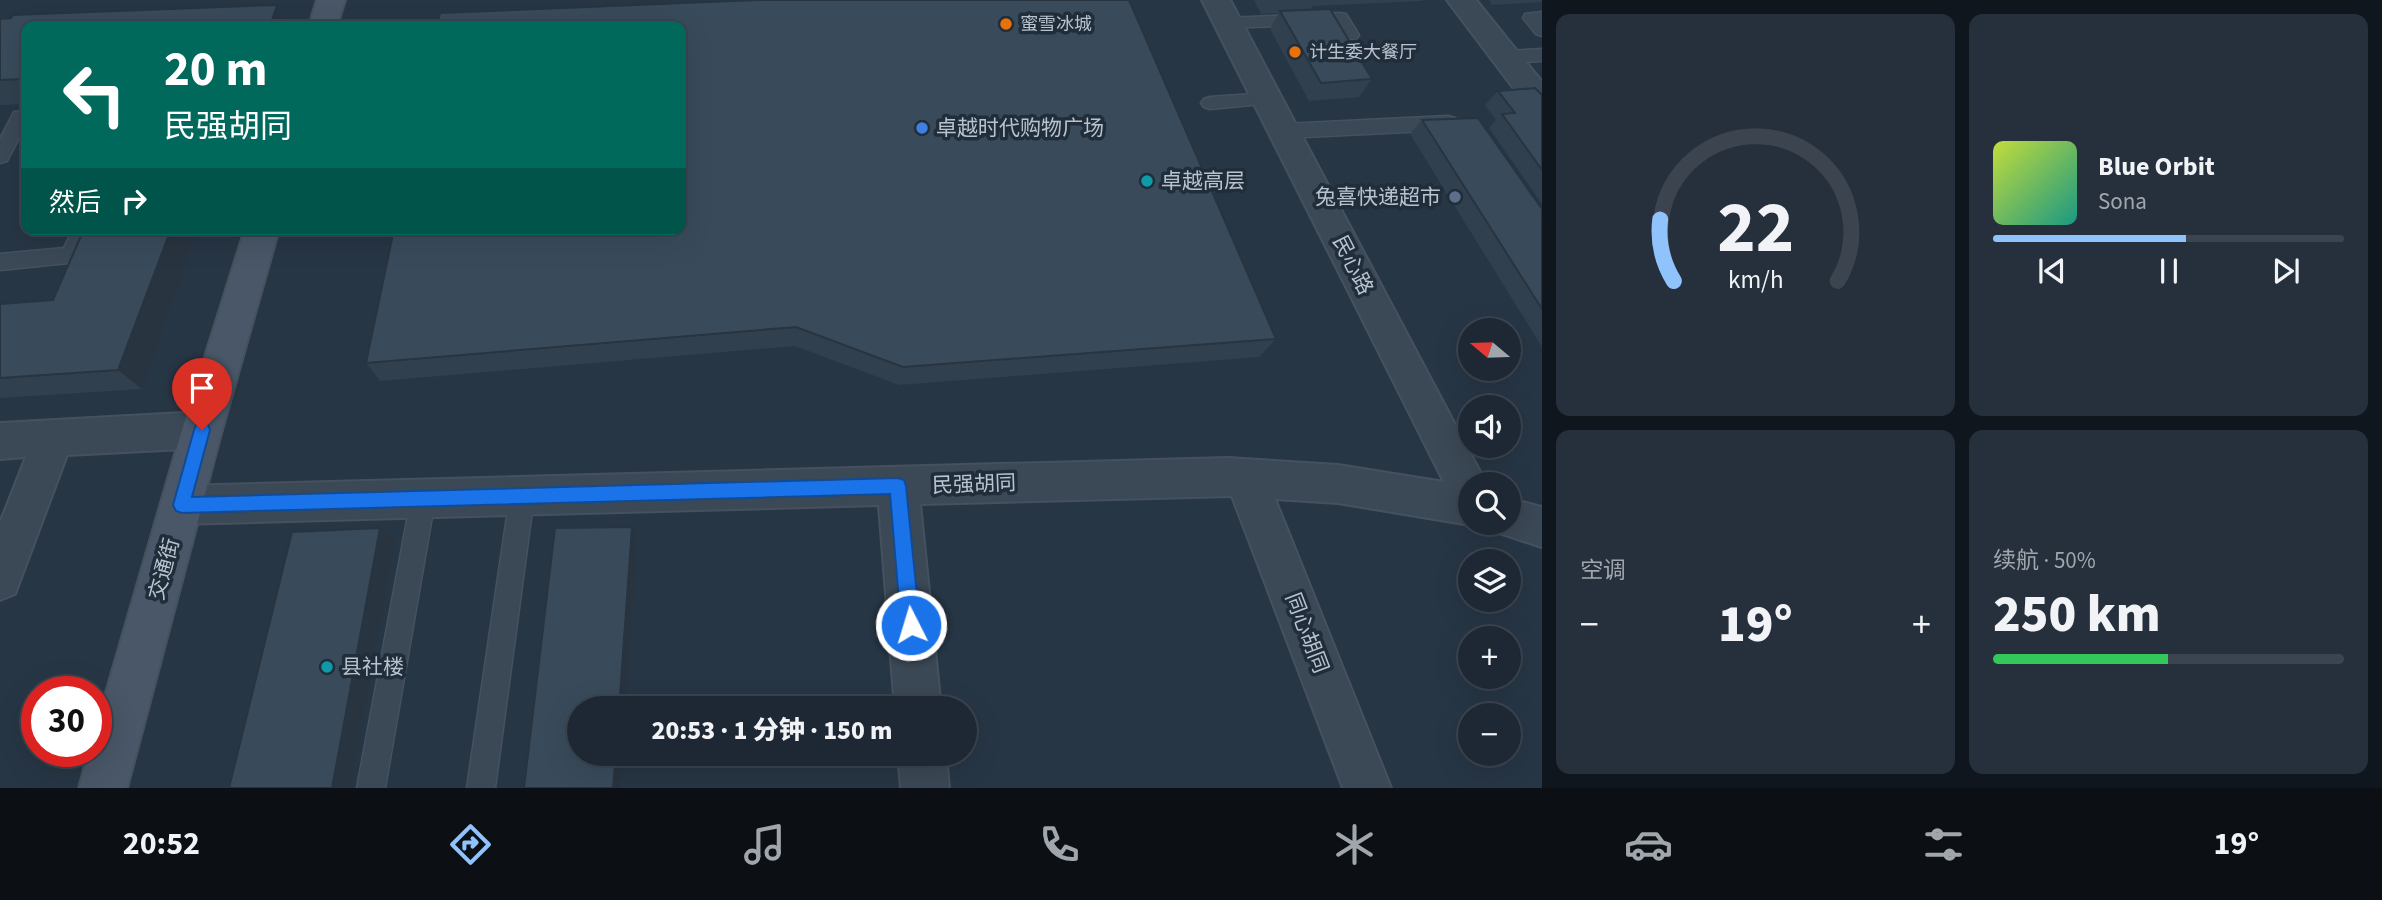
<!DOCTYPE html>
<html lang="zh">
<meta charset="utf-8">
<style>
:root{--surface:#1d2834;--page:#25303c;--text:#f1f3f6;--muted:#a0a6ac;--line:#3b444f;--accent:#90c3fc}
body{margin:0;font-family:"Source Sans 3","Noto Sans SC",sans-serif;background:var(--page);color:var(--text);height:100vh;display:flex;flex-direction:column;font-size:26px;white-space:nowrap}
*{box-sizing:border-box;margin:0}
p{font-size:23px;color:var(--muted)}
.icon{flex:none;width:38px;height:38px;fill:none;stroke:currentColor;stroke-width:2;stroke-linecap:round;stroke-linejoin:round}
.map{position:relative;flex:1;overflow:hidden}
.details{display:flex;flex-direction:column;gap:14px;padding:14px;background:#10161d;width:840px}
.details>*{flex:none}
.hud{position:absolute;left:21px;top:21px;width:665px;height:214px;border-radius:14px;box-shadow:0 7px 28px #0002,0 0 0 2px var(--line);background:#00695c;color:#fff;overflow:hidden}
.needle{width:46px;rotate:289deg}
.fabs{position:absolute;left:1458px;top:318px;display:grid;gap:14px}
.fabs a{display:grid;place-items:center;width:63px;height:63px;border-radius:50%;background:var(--surface);box-shadow:0 7px 28px #0002,0 0 0 2px var(--line);font-size:35px}
.speed{position:absolute;left:21px;top:676px;display:flex;gap:14px;font-size:35px;font-weight:700;text-align:center}
.speed>*{display:grid;place-content:center;width:91px;height:91px;border-radius:50%;background:var(--surface);box-shadow:0 7px 28px #0002,0 0 0 2px var(--line);line-height:1}
.speed .limit{border:10px solid #d22;background:#fff;color:#111}
.pin{position:absolute;display:grid;place-items:center;width:60px;height:60px;color:#fff;margin:-72px -30px;border-radius:50% 50% 50% 0;rotate:-45deg;box-shadow:0 0 7px #0007}
.pin .icon{rotate:45deg}
.me{position:absolute;width:77px;margin:-38px;rotate:355deg;stroke-linejoin:round;filter:drop-shadow(0 0 5px #0008)}
.turn{display:flex;align-items:center;gap:24px;height:147px;padding:0 28px;font-size:32px}
.turn .icon{width:91px;height:91px;stroke-width:2.5}
.turn b{display:block;font-size:49px;line-height:60px}
.then{display:flex;align-items:center;height:66px;padding:0 28px;background:#0003;gap:14px;font-size:26px}
.big{font-size:52px;font-weight:800;line-height:1.1}
.details .widget{flex:1;display:flex;flex-direction:column;justify-content:center;gap:10px;min-width:0;padding:0 24px;border-radius:14px;background:var(--page)}
.details .dial{align-items:center;gap:0}
.dial svg{height:182px;overflow:visible;fill:none;stroke:var(--line);stroke-width:7;stroke-linecap:round;text-anchor:middle}
.dial text{fill:var(--text);stroke:none}
.song{display:flex;align-items:center;gap:21px}
.cover{width:84px;height:84px;border-radius:10px;background:linear-gradient(135deg,hsl(70 70% 55%),hsl(170 70% 35%))}
.played{height:7px;border-radius:4px;background:linear-gradient(90deg,var(--accent) 55%,var(--line) 55%)}
.keys{display:flex;justify-content:space-around;direction:ltr}
.heat{display:flex;justify-content:space-between;align-items:center;font-size:38px;direction:ltr}
.charge{height:10px;border-radius:5px;background:linear-gradient(90deg,#34c759 50%,var(--line) 0)}
.details .tiles{flex:1;display:grid;gap:14px;grid-template-columns:repeat(2,1fr)}
.trip{position:absolute;left:567px;top:696px;width:410px;height:70px;border-radius:35px;background:var(--surface);box-shadow:0 7px 28px #0002,0 0 0 2px var(--line);font-weight:800;line-height:70px;text-align:center}
.menu{display:flex;height:112px;justify-content:space-around;align-items:center;background:#0c1015;color:var(--muted)}
.menu .icon{width:49px;height:49px}
.menu .on{color:var(--accent)}
.menu b{font-size:32px;color:var(--text)}
main{display:flex;flex:1;min-height:0}
.map>svg:first-child{display:block}
.lines{fill:none;stroke-linecap:round;stroke-linejoin:round}
.service-casing{stroke:#45515e;stroke-width:3}
.minor-casing{stroke:#45515e;stroke-width:4}
.secondary-casing{stroke:#45515e;stroke-width:4}
.service{fill:#3b4855;fill-rule:evenodd}
.minor{fill:#3b4855;fill-rule:evenodd}
.secondary{fill:#495768;fill-rule:evenodd}
.wall{fill:#31404e}
.shaded-wall{fill:#283440}
.building{fill:#394b5b;stroke:#283440;stroke-width:2}
.route{fill:#1a73e8;stroke:#114b97;stroke-width:2}
.food-dot{fill:#e8710a;stroke:#202d3a;stroke-width:2.5}
.shop-dot{fill:#3f7fe0;stroke:#202d3a;stroke-width:2.5}
.culture-dot{fill:#0f9aa8;stroke:#202d3a;stroke-width:2.5}
.service-dot{fill:#5c6f8a;stroke:#202d3a;stroke-width:2.5}
.labels{text-anchor:middle;stroke-width:7;stroke-linejoin:round;paint-order:stroke}
.far-poi-label{font-size:18px;fill:#b9c3ce;stroke:#202d3a;text-anchor:start}
.poi-label{font-size:21px;fill:#b9c3ce;stroke:#202d3a;text-anchor:start}
.street-label{font-size:21px;fill:#b9c3ce;stroke:#202d3a}
</style>
<main>
<div class="map">
<svg width="1542" height="788" viewBox="0 0 1542 788">
<rect width="100%" height="100%" fill="#273645"/>
<g class="lines">
<defs>
<path id="service" d="M 1542,12 L 1542,36 L 1536,34 L 1523,18 L 1525,14 Z
M 1340,13 L 1346,14 L 1359,35 L 1356,39 L 1344,39 L 1335,24 L 1228,28 L 1220,23 L 1228,18 Z
M 1542,49 L 1542,61 L 1506,63 L 1497,57 L 1506,51 Z
M 1267,93 L 1273,95 L 1276,99 L 1273,103 L 1210,109 L 1204,107 L 1201,103 L 1204,99 L 1210,97 Z
M 26,111 L 26,124 L 7,161 L 0,163 L 0,139 L 14,112 Z
M 1448,116 L 1455,118 L 1457,123 L 1455,128 L 1448,130 L 1284,138 L 1277,136 L 1275,131 L 1277,126 L 1284,124 Z
M 73,229 L 93,229 L 78,262 L 0,270 L 0,254 L 64,248 Z
M 522,485 L 531,488 L 534,496 L 495,788 L 467,788 L 510,496 L 513,488 Z
M 423,488 L 432,491 L 435,499 L 385,788 L 357,788 L 411,499 L 414,491 Z"/>
<path id="minor" d="M 1202,0 L 1230,0 L 1487,485 L 1470,485 L 1470,523 L 1475,523 L 1470,525 L 1338,503 L 1275,499 L 1391,788 L 1343,788 L 1232,496 L 920,504 L 941,709 L 895,709 L 879,505 L 182,524 L 167,519 L 161,505 L 167,491 L 182,486 L 1228,458 L 1338,465 L 1444,482 Z
M 1447,0 L 1476,0 L 1542,82 L 1542,114 L 1531,111 Z
M 202,412 L 216,418 L 222,430 L 216,442 L 202,448 L 67,455 L 15,594 L 0,600 L 0,523 L 26,457 L 0,459 L 0,423 Z
M 1508,498 L 1542,507 L 1542,547 L 1493,531 L 1490,523 L 1508,523 Z
M 898,754 L 946,754 L 949,788 L 901,788 Z"/>
<path id="secondary" d="M 317,0 L 345,0 L 337,26 L 309,26 Z
M 245,229 L 279,229 L 222,430 L 127,788 L 79,788 L 89,751 L 96,751 L 96,727 L 182,430 Z"/>
</defs>
<use href="#service" class="service-casing"/>
<use href="#minor" class="minor-casing"/>
<use href="#secondary" class="secondary-casing"/>
<use href="#service" class="service"/>
<use href="#minor" class="minor"/>
<use href="#secondary" class="secondary"/>
</g>
<path class="wall" d="M 1254,0 L 1423,0 L 1422,1 L 1313,6 L 1311,10 L 1372,79 L 1359,97 L 1309,101 L 1270,29 L 1279,13 L 1261,14 Z
M 1489,0 L 1542,0 L 1542,2 L 1492,5 Z
M 277,5 L 289,26 L 26,26 L 26,104 L 0,105 L 0,19 Z
M 1498,91 L 1542,95 L 1542,204 L 1489,128 L 1496,120 L 1485,105 Z
M 1422,120 L 1542,209 L 1542,347 L 1410,134 Z
M 394,229 L 1276,339 L 1259,357 L 899,385 L 795,346 L 380,381 L 366,363 Z
M 53,300 L 142,389 L 0,398 L 0,304 Z"/>
<path class="shaded-wall" d="M 277,5 L 289,26 L 270,26 Z
M 171,229 L 198,229 L 142,389 L 118,370 Z
M 632,527 L 637,540 L 626,709 L 619,709 Z
M 380,528 L 395,541 L 351,788 L 332,788 Z
M 616,754 L 623,754 L 620,788 L 613,788 Z"/>
<path class="building" d="M 758,0 L 1129,0 L 1276,339 L 903,367 L 796,327 L 366,363 L 394,229 L 681,229 L 681,26 L 437,26 L 440,13 Z
M 277,5 L 270,26 L 26,26 L 26,79 L 0,80 L 0,19 L 11,18 L 13,15 Z
M 1330,9 L 1372,79 L 1321,83 L 1280,11 Z
M 1535,88 L 1542,95 L 1542,170 L 1502,114 L 1515,113 L 1498,91 Z
M 1478,118 L 1542,209 L 1542,309 L 1422,120 Z
M 84,229 L 171,229 L 118,370 L 0,378 L 0,304 L 53,300 Z
M 632,527 L 619,709 L 579,709 L 579,754 L 616,754 L 613,788 L 524,788 L 555,528 Z
M 380,528 L 332,788 L 229,788 L 292,532 Z"/>
<path class="route" d="M 202,423 L 208,425 L 210,430 L 192,497 L 898,478 L 904,480 L 906,486 L 920,625 L 917,632 L 911,634 L 904,632 L 901,625 L 890,494 L 182,513 L 176,511 L 173,505 L 194,430 L 196,425 Z"/>
<g class="food-dot">
<circle cx="1006" cy="24" r="7"/>
<circle cx="1295" cy="52" r="7"/>
</g>
<circle class="shop-dot" cx="922" cy="128" r="7"/>
<g class="culture-dot">
<circle cx="1147" cy="181" r="7"/>
<circle cx="327" cy="667" r="7"/>
</g>
<circle class="service-dot" cx="1455" cy="197" r="7"/>
<g class="labels">
<g class="far-poi-label">
<text x="1020" y="30">蜜雪冰城</text>
<text x="1309" y="58">计生委大餐厅</text>
</g>
<g class="poi-label">
<text x="936" y="135">卓越时代购物广场</text>
<text x="1161" y="188">卓越高层</text>
<text x="1441" y="204" text-anchor="end">兔喜快递超市</text>
<text x="341" y="674">县社楼</text>
</g>
<g class="street-label">
<text transform="translate(1353 265) rotate(63)" y="7">民心路</text>
<text transform="translate(974 484) rotate(-2)" y="7">民强胡同</text>
<text transform="translate(164 569) rotate(-75)" y="7">交通街</text>
<text transform="translate(1307 633) rotate(69)" y="7">同心胡同</text>
</g>
</g>
</svg>
<div class="fabs">
<a><svg class="needle" viewBox="-14 -14 28 28"><path d="M0-13l5 13h-10z" fill="#e53935"/><path d="M0 13l5-13h-10z" fill="#a0a6ac"/></svg></a>
<a><svg class="icon" aria-label="sound" viewBox="0 0 24 24"><path d="M4 9h4l5-4v14l-5-4H4zM17 9q2 3 0 6"/></svg></a>
<a><svg class="icon" aria-label="search" viewBox="0 0 24 24"><circle cx="10" cy="10" r="6"/><path d="M15 15l6 6"/></svg></a>
<a><svg class="icon" aria-label="layers" viewBox="0 0 24 24"><path d="M12 4l9 5-9 5-9-5zM3 14l9 5 9-5"/></svg></a>
<a>+</a>
<a>−</a>
</div>
<div class="speed"><div class="limit">30</div></div>
<div class="pin" style="left:202px;top:430px;background:#d93025"><svg class="icon" aria-label="arrive" viewBox="0 0 24 24"><path d="M6 21V4h12l-3 4 3 4H6"/></svg></div>
<svg class="me" style="left:911px;top:625px" viewBox="-20 -20 40 40"><circle r="17" fill="#1a73e8" stroke="#fff" stroke-width="3"/><path d="M0-11L8 9 0 5-8 9z" fill="#fff"/></svg>
<div class="trip">20:53 · 1 分钟 · 150 m</div>
<div class="hud">
<div class="turn"><svg class="icon" aria-label="left" viewBox="0 0 24 24"><path d="M17 20v-9H6M10 6l-5 5 5 5"/></svg><div><b>20 m</b>民强胡同</div></div>
<div class="then">然后<svg class="icon" aria-label="right" viewBox="0 0 24 24"><path d="M7 20v-9h11M14 6l5 5-5 5"/></svg></div>
</div>
</div>
<section class="details">
<div class="tiles">
<div class="widget dial"><svg viewBox="0 0 100 80">
<path d="M14 69A42 42 0 1 1 86 69"/>
<path d="M14 69A42 42 0 0 1 8 42" stroke="#90c3fc"/>
<text x="50" y="56" font-size="32" font-weight="700">22</text>
<text x="50" y="72" font-size="11">km/h</text>
</svg></div>
<div class="widget">
<div class="song"><i class="cover"></i><div><b>Blue Orbit</b><p>Sona</p></div></div>
<div class="played"></div>
<div class="keys"><svg class="icon" aria-label="previous" viewBox="0 0 24 24"><path d="M18 5L8 12l10 7zM5 5v14"/></svg><svg class="icon" aria-label="pause" viewBox="0 0 24 24"><path d="M8 5v14M16 5v14"/></svg><svg class="icon" aria-label="next" viewBox="0 0 24 24"><path d="M6 5l10 7-10 7zM19 5v14"/></svg></div>
</div>
<div class="widget"><p>空调</p>
<div class="heat"><a>−</a><b class="big">19°</b><a>+</a></div>
</div>
<div class="widget"><p>续航 · 50%</p><b class="big">250 km</b><div class="charge"></div></div>
</div>
</section>
</main>
<nav class="menu">
<b>20:52</b>
<svg class="icon on" aria-label="directions" viewBox="0 0 24 24"><path d="M12 3l9 9-9 9-9-9zM9 14v-3h6M13 9l2 2-2 2"/></svg>
<svg class="icon" aria-label="music" viewBox="0 0 24 24"><path d="M9 18V5l10-2v13"/><circle cx="6" cy="18" r="3"/><circle cx="16" cy="16" r="3"/></svg>
<svg class="icon" aria-label="phone" viewBox="0 0 24 24"><path d="M5 4h4l2 5-3 2q2 4 5 5l2-3 5 2v4C11 20 4 13 5 4z"/></svg>
<svg class="icon" aria-label="climate" viewBox="0 0 24 24"><path d="M12 3v18M4 7l16 10M4 17L20 7"/></svg>
<svg class="icon" aria-label="car" viewBox="0 0 24 24"><path d="M5 17H2v-5l4-1 3-4h7l3 4 3 1v5h-3M9 17h6M6 11h13"/><circle cx="7" cy="17" r="2"/><circle cx="17" cy="17" r="2"/></svg>
<svg class="icon" aria-label="filters" viewBox="0 0 24 24"><path d="M4 7h16M4 17h16"/><circle cx="9" cy="7" r="2"/><circle cx="15" cy="17" r="2"/></svg>
<b>19°</b>
</nav>
